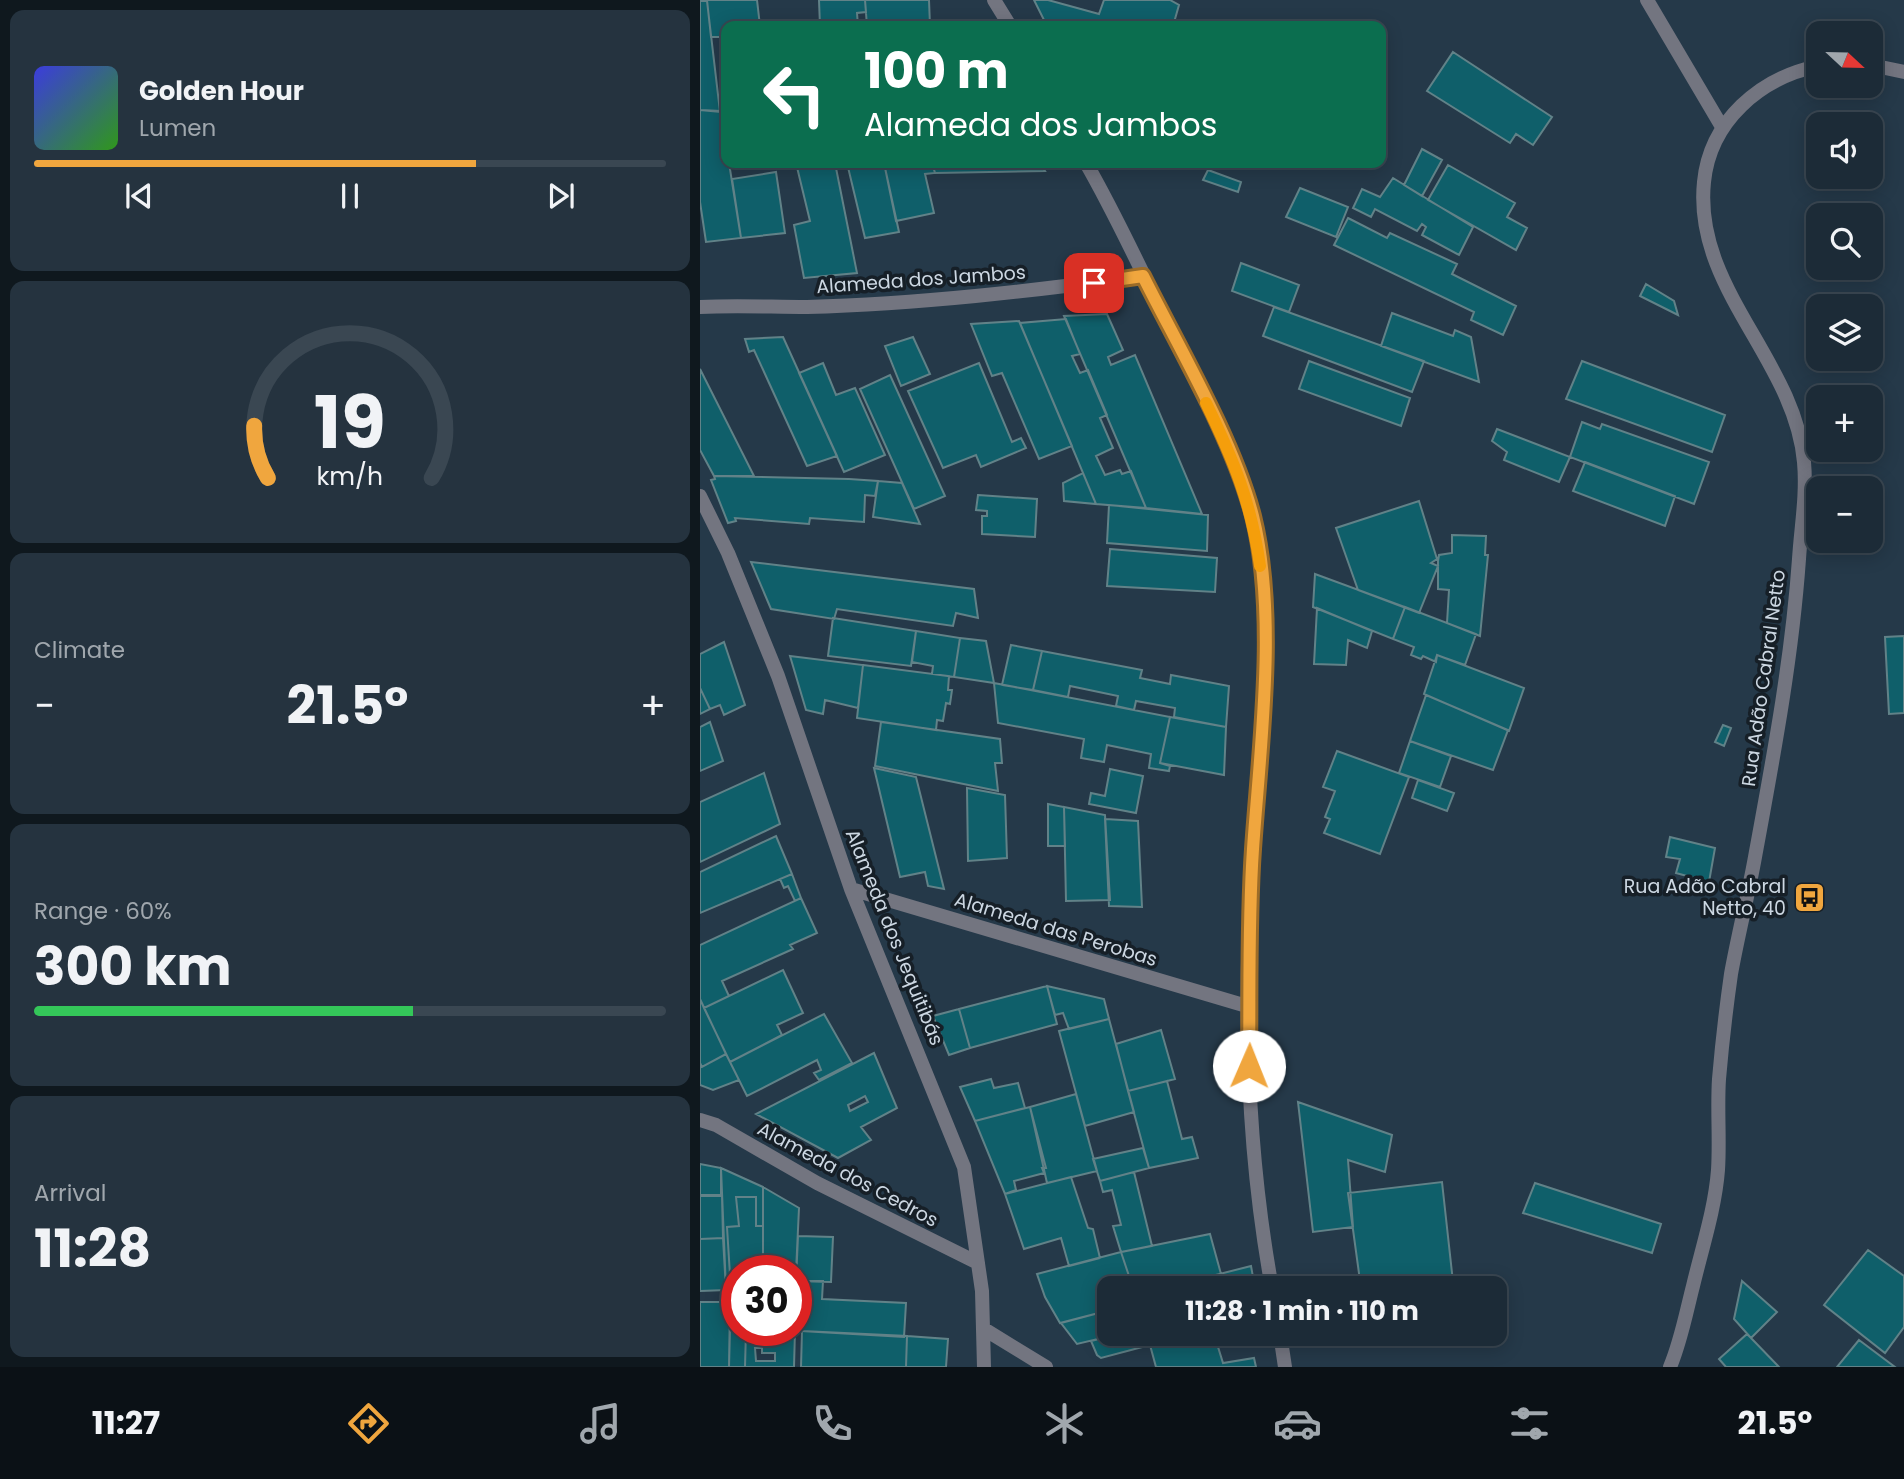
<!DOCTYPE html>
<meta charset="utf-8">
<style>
:root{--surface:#1c2b37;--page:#25333f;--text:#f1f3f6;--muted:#a0a7ad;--line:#3a4752;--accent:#f0a63e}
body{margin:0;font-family:Poppins,sans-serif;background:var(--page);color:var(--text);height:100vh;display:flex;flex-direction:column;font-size:26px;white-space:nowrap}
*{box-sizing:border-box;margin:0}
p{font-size:23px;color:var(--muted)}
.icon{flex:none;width:38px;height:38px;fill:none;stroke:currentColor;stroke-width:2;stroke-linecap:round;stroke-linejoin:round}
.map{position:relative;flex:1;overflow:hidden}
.side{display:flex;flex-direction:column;gap:10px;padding:10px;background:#0f181e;width:700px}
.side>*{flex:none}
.top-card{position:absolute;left:21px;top:21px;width:665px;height:147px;border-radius:14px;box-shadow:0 4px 18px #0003,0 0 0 2px var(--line);background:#0b6e4f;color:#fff;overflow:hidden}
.needle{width:46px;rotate:112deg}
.tools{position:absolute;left:1106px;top:21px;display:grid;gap:14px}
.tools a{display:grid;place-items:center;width:77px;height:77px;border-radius:14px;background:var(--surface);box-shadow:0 4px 18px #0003,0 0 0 2px var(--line);font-size:35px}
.speed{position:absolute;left:21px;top:1255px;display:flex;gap:14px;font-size:35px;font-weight:700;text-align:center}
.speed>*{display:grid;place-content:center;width:91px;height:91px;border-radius:50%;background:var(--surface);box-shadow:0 4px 18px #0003,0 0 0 2px var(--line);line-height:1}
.speed .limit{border:10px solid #d22;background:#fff;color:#111}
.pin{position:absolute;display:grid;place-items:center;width:60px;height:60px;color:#fff;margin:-30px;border-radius:14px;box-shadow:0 4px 10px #0006}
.me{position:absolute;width:77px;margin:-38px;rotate:1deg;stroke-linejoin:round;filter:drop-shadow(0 0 5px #0008)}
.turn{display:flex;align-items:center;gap:24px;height:147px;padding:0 28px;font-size:32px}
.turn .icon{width:91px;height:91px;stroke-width:2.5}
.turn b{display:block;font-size:49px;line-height:60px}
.big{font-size:52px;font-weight:700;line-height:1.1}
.side .tile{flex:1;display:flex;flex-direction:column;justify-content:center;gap:10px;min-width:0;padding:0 24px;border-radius:14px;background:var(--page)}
.side .dial{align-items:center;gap:0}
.dial svg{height:182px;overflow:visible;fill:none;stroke:var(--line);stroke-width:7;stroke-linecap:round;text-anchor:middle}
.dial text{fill:var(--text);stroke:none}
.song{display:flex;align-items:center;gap:21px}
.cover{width:84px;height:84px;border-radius:10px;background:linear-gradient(135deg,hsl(240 70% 55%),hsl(110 70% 35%))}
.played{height:7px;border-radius:4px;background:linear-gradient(90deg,var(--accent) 70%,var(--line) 70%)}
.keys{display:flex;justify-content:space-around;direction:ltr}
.heat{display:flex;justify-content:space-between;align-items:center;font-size:38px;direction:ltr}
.charge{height:10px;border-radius:5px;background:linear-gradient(90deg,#34c759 60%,var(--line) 0)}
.trip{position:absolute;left:397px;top:1276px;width:410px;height:70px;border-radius:14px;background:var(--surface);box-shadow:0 4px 18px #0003,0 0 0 2px var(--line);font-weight:700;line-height:70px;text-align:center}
.tab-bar{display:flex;height:112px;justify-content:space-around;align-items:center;background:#0b1116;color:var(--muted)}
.tab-bar .icon{width:49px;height:49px}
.tab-bar .on{color:var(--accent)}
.tab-bar b{font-size:32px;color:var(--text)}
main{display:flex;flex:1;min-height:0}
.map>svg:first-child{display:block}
.building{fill:#0f5f6a;stroke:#618288;stroke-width:2;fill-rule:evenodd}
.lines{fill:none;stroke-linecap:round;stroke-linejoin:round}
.street{stroke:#737580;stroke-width:14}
.route-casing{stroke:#9c6c28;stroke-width:18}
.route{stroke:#f0a63e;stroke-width:12}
.slow{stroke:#f59e0b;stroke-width:12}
.labels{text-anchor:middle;stroke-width:7;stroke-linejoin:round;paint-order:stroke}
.street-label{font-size:19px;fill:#ccd7e2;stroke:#161f27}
.poi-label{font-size:19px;fill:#ccd7e2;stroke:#161f27;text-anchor:end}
</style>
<main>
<section class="side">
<div class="tile">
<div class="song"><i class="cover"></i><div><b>Golden Hour</b><p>Lumen</p></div></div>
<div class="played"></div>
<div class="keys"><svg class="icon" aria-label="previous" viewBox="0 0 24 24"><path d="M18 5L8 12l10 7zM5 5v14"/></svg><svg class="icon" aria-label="pause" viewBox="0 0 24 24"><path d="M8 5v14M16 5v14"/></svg><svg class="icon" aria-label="next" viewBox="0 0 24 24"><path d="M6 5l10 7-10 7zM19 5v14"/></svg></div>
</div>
<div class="tile dial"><svg viewBox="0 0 100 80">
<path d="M14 69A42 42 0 1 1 86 69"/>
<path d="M14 69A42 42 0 0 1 8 46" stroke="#f0a63e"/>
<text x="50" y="56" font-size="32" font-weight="700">19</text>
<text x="50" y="72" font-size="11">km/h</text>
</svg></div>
<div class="tile"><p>Climate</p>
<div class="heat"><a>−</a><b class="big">21.5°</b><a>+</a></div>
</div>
<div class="tile"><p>Range · 60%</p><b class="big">300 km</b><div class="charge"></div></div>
<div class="tile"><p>Arrival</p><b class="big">11:28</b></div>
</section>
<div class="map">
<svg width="1204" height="1367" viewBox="0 0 1204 1367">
<rect width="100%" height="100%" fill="#253949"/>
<path class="building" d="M 57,0 L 60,26 L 26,26 L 26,65 L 23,37 L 11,37 L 7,0 Z
M 119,0 L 165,0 L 166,12 L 157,13 L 158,26 L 120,26 Z
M 165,0 L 229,0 L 230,26 L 167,26 Z
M 334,0 L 348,0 L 399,14 L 404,0 L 470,0 L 479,5 L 473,26 L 347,26 Z
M 0,1 L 7,1 L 20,112 L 0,110 Z
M 753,52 L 852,117 L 833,145 L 816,134 L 810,143 L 727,91 Z
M 0,110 L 21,111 L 26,163 L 29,163 L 41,238 L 6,242 L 0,202 Z
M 21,111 L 26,112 L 26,146 Z
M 722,149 L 742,160 L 722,196 L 704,185 Z
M 96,163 L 135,163 L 157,273 L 104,278 L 94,225 L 110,221 Z
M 147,163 L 184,163 L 199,232 L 165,238 Z
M 184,163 L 232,163 L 235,173 L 225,174 L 234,213 L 196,221 Z
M 232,163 L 340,163 L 345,171 L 235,173 Z
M 748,165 L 815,203 L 807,217 L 827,228 L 816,250 L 728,200 Z
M 508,170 L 541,182 L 538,192 L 503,180 Z
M 76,172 L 85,233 L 41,238 L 32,179 Z
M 693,178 L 773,227 L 759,255 L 722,235 L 726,227 L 722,224 L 717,231 L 675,209 L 671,217 L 653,208 L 662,189 L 680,197 Z
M 600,188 L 648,207 L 636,237 L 586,217 Z
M 648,218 L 687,238 L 690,233 L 757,264 L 752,274 L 816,306 L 803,335 L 771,320 L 774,312 L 634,245 Z
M 541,263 L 599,285 L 589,312 L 532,291 Z
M 946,284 L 974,301 L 978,315 L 940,296 Z
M 574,307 L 724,361 L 712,392 L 563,336 Z
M 692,313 L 753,336 L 755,330 L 771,337 L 779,382 L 681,346 Z
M 407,314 L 423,350 L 408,357 L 411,365 L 435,355 L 502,514 L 446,508 L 364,316 Z
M 366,319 L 380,354 L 372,356 L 380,373 L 388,370 L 407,415 L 400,418 L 413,448 L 396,456 L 405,475 L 420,470 L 422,474 L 431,471 L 446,508 L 396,504 L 320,323 Z
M 319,321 L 372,446 L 339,459 L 302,373 L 292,376 L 271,324 Z
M 83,337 L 137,456 L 107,466 L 54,350 L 49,352 L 45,339 Z
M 213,337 L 230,374 L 201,386 L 185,346 Z
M 609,361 L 710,398 L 701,426 L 599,389 Z
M 882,361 L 1025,415 L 1012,452 L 866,399 Z
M 123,363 L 136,395 L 155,388 L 185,455 L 144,472 L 99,373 Z
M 279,363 L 312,442 L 321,438 L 326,448 L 281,467 L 276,455 L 243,468 L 208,391 Z
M 0,369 L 54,476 L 14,476 L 0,450 Z
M 190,375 L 245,496 L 214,509 L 160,389 Z
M 882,422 L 900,429 L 902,424 L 1009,462 L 994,504 L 870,457 Z
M 797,429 L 870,457 L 859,482 L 804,460 L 807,452 L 792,441 Z
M 885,462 L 975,496 L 965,526 L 873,491 Z
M 383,473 L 396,504 L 364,501 L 363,483 Z
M 14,476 L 149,479 L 178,481 L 175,496 L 165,495 L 164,522 L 110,518 L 109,524 L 35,518 L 36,521 L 28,523 L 11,480 L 15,479 Z
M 178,481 L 202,483 L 220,524 L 173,517 Z
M 278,495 L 337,499 L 335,537 L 282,534 L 282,516 L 287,516 L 287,511 L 276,510 Z
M 719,501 L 737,559 L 731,563 L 738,566 L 719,613 L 658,590 L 636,528 Z
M 409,505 L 508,515 L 507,551 L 407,543 Z
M 752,535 L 786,536 L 785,555 L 788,555 L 780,636 L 747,623 L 749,590 L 738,589 L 738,561 L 739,555 L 752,553 Z
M 410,549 L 517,558 L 515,592 L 407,586 Z
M 51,562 L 274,589 L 278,618 L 256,613 L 253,626 L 137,609 L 134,619 L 71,609 Z
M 615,574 L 705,607 L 693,639 L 613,607 Z
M 705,607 L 776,634 L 765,665 L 737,655 L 736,662 L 723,656 L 721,659 L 711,655 L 714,647 L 693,639 Z
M 617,608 L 672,631 L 667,648 L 648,640 L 646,665 L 614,664 Z
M 133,618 L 216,631 L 211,666 L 128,656 Z
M 216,631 L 260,638 L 254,677 L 232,674 L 233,666 L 212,662 Z
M 1204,636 L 1204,713 L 1189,714 L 1185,637 Z
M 260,638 L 286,641 L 294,683 L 254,677 Z
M 24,642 L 45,705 L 24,715 L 20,705 L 10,709 L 0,688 L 0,654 Z
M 311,645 L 342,651 L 333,690 L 302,685 Z
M 342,651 L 442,670 L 440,678 L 470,684 L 471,675 L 529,686 L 526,727 L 474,717 L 475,708 L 436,701 L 434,710 L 416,706 L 418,696 L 370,686 L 368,697 L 333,690 Z
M 737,655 L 824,688 L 809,731 L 724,694 Z
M 90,656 L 163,665 L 158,708 L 125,700 L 123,714 L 106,710 Z
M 163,665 L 249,676 L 248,690 L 252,690 L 250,704 L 246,703 L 243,721 L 237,720 L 236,730 L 157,718 Z
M 294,683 L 470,717 L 460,763 L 470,766 L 469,771 L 449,768 L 451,754 L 407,745 L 404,762 L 381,758 L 384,739 L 298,723 Z
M 0,688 L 10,709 L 0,714 Z
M 726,695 L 808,730 L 793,770 L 710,741 Z
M 470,717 L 526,727 L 524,775 L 460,763 Z
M 10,722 L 23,761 L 0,771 L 0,727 Z
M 181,722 L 300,739 L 302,763 L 295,763 L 298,791 L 175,766 Z
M 1023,725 L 1031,728 L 1024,746 L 1015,742 Z
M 710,741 L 751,756 L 740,787 L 699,773 Z
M 637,751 L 709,777 L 680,854 L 624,833 L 630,819 L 625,817 L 635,791 L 623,787 Z
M 174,768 L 216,777 L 244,889 L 228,886 L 225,872 L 200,877 Z
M 410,769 L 443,776 L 436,813 L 389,804 L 391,793 L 405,796 Z
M 64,773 L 80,824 L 0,862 L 0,802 Z
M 718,780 L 754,793 L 747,811 L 712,798 Z
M 267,788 L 305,795 L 307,858 L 268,861 Z
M 348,804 L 364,807 L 365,846 L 348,846 Z
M 364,807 L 405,815 L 410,900 L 366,901 Z
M 405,819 L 438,821 L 442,907 L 409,906 Z
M 76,836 L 92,874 L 0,913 L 0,872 Z
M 970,837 L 1015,848 L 1009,882 L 976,873 L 980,859 L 966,857 Z
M 92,874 L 101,898 L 95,901 L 88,886 L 84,888 L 80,879 Z
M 101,898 L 117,933 L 90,945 L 93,949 L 22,981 L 29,996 L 4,1008 L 0,999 L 0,945 Z
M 83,970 L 103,1013 L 77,1025 L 82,1035 L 30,1062 L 4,1008 Z
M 347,986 L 404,999 L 409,1019 L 369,1029 L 363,1013 L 355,1015 Z
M 347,986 L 357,1024 L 270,1048 L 259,1009 Z
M 0,999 L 26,1054 L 2,1067 L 0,1063 Z
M 259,1009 L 270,1048 L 249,1055 L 233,1016 Z
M 124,1014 L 152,1063 L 119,1080 L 114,1073 L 121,1070 L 117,1060 L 47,1096 L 30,1062 Z
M 409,1019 L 434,1112 L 385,1126 L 359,1031 Z
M 461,1030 L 475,1079 L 428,1091 L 416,1044 Z
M 174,1053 L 197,1108 L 161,1127 L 171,1140 L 138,1158 L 56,1114 ZM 165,1096 L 168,1102 L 150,1111 L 148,1105 Z
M 26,1054 L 39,1080 L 13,1090 L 0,1085 L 0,1063 L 2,1067 Z
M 291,1079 L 294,1088 L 318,1083 L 325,1108 L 275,1121 L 260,1087 Z
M 467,1081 L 482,1139 L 492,1137 L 498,1158 L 449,1168 L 428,1091 Z
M 376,1094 L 397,1171 L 347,1183 L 330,1107 Z
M 598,1102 L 692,1135 L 685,1172 L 648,1160 L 653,1227 L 613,1232 Z
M 330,1107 L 346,1168 L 342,1168 L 344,1173 L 314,1181 L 316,1190 L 305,1194 L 275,1121 Z
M 443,1148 L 449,1168 L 400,1181 L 393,1159 Z
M 0,1164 L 21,1168 L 21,1195 L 0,1195 Z
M 21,1168 L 63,1187 L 63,1226 L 56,1226 L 56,1197 L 36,1197 L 39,1226 L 27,1227 L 31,1291 L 26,1290 Z
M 434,1172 L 452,1246 L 421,1252 L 413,1226 L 421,1225 L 412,1190 L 403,1192 L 400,1181 Z
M 371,1177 L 388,1228 L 393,1229 L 400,1258 L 369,1266 L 361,1238 L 324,1249 L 305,1194 Z
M 742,1182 L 753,1282 L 701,1288 L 661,1288 L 648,1193 Z
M 835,1183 L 961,1224 L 952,1253 L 823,1213 Z
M 63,1187 L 99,1208 L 96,1272 L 63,1270 Z
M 0,1196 L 22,1196 L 23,1238 L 0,1239 Z
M 36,1197 L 56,1197 L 56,1226 L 63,1226 L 63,1270 L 37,1270 L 37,1291 L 31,1291 L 27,1227 L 39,1226 Z
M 510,1234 L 521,1274 L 461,1288 L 433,1288 L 421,1252 Z
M 98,1236 L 133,1237 L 131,1282 L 96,1281 Z
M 23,1238 L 26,1290 L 0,1291 L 0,1239 Z
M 1168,1250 L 1204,1276 L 1204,1327 L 1185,1353 L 1124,1305 Z
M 421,1252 L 433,1288 L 410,1288 L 410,1310 L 360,1323 L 345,1297 L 337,1274 Z
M 551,1266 L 555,1288 L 485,1288 L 484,1283 Z
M 96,1281 L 123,1281 L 122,1299 L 206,1303 L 204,1337 L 102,1331 L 104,1301 L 96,1301 Z
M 1042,1281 L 1077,1312 L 1051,1338 L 1034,1319 Z
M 31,1291 L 37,1291 L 37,1330 L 46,1330 L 45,1367 L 29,1367 Z
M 0,1302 L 30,1302 L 29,1367 L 0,1367 Z
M 410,1310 L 410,1334 L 419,1334 L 377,1344 L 361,1323 Z
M 46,1330 L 95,1330 L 94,1367 L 45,1367 ZM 55,1348 L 62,1348 L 62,1353 L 75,1353 L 75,1361 L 56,1361 Z
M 102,1331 L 207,1336 L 206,1367 L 101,1367 Z
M 419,1334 L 447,1334 L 450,1345 L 401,1358 L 397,1355 L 391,1341 Z
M 447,1334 L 514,1334 L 523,1363 L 554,1358 L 556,1367 L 456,1367 Z
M 1047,1334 L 1051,1338 L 1079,1367 L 1026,1367 L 1019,1359 Z
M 207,1336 L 248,1339 L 246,1367 L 206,1367 Z
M 1159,1340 L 1195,1367 L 1137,1367 Z"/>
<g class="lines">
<path class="street" d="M 294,0 L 310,26
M 947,0 L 1022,127
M 1171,65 L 1204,72
M 386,163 C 420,222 448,285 478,346 C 505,401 539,458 553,518 C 579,629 559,755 552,868 C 543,1007 547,1151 572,1288
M 0,307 C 36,305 71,307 107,307 C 219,304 332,291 443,276
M 0,496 L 28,553 L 78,676 L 151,889 L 264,1167 L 282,1291 L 284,1367
M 151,889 L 550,1007
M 0,1120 L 16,1125 L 117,1183 L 278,1263
M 284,1329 L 346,1367
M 580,1334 L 585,1367
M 970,1367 C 981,1341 986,1313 993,1286 C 1002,1248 1015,1209 1018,1170 C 1020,1139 1017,1109 1019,1079 C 1022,1044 1026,1009 1031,974 C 1038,935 1048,896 1055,857 C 1073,759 1092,659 1099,559 C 1101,527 1107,495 1104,462 C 1095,360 993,288 1004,182 C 1010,121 1060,78 1118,66"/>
</g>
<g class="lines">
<defs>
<path id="route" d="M 394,283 L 443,276 C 479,348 533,439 553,516 C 578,616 560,747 553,849 C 548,921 550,994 549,1066"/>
</defs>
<use href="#route" class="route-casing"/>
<use href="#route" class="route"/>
<path class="slow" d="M 506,403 C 534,461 551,502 560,566"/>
</g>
<defs>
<symbol id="bus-square" viewBox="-11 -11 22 22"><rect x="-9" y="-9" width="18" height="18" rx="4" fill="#f0a63e" stroke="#161f27"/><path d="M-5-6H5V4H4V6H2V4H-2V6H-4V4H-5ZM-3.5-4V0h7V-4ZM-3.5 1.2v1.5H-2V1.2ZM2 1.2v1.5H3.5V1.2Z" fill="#111"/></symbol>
</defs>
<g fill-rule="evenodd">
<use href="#bus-square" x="1092" y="880" width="35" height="35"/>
</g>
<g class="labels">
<g class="street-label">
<text transform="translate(221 279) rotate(-4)" y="7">Alameda dos Jambos</text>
<text transform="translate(1063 678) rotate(-82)" y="7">Rua Adão Cabral Netto</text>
<text transform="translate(356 929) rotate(17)" y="7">Alameda das Perobas</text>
<text transform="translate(195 937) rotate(68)" y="7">Alameda dos Jequitibás</text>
<text transform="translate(148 1174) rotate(28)" y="7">Alameda dos Cedros</text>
</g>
<g class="poi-label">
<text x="1086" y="893">Rua Adão Cabral<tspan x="1086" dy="22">Netto, 40</tspan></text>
</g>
</g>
</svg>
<div class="tools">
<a><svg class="needle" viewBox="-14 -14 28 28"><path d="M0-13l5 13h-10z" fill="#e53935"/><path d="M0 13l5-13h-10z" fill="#a0a7ad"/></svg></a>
<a><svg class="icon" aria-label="sound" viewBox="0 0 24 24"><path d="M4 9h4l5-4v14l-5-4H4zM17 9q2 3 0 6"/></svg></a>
<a><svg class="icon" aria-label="search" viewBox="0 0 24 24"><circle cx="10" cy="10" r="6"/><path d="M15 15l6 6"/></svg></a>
<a><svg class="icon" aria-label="layers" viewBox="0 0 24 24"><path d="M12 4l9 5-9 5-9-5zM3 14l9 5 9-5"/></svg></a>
<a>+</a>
<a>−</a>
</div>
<div class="speed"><div class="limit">30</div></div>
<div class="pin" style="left:394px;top:283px;background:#d93025"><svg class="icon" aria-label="arrive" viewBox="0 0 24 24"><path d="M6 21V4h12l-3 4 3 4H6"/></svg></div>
<svg class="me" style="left:549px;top:1066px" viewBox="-20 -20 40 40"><circle r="19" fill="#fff"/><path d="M0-13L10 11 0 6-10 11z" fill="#f0a63e"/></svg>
<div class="trip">11:28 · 1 min · 110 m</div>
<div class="top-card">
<div class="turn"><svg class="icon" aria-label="left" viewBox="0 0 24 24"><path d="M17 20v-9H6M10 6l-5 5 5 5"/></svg><div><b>100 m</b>Alameda dos Jambos</div></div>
</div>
</div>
</main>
<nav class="tab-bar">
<b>11:27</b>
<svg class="icon on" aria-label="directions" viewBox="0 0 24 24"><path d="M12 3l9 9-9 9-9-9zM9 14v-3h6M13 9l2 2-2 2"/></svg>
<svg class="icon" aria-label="music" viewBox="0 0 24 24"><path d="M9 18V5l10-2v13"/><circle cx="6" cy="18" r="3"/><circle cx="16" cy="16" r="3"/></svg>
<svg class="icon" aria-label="phone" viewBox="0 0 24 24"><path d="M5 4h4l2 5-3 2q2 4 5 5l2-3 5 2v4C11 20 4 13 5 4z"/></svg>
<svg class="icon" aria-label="climate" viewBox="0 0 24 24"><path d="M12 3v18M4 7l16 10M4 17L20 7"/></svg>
<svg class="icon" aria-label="car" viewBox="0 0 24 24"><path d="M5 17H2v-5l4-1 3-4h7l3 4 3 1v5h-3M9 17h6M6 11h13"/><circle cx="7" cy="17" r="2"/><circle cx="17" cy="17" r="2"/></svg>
<svg class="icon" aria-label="filters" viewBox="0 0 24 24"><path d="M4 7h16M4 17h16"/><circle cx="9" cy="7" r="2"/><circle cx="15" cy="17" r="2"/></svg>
<b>21.5°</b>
</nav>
